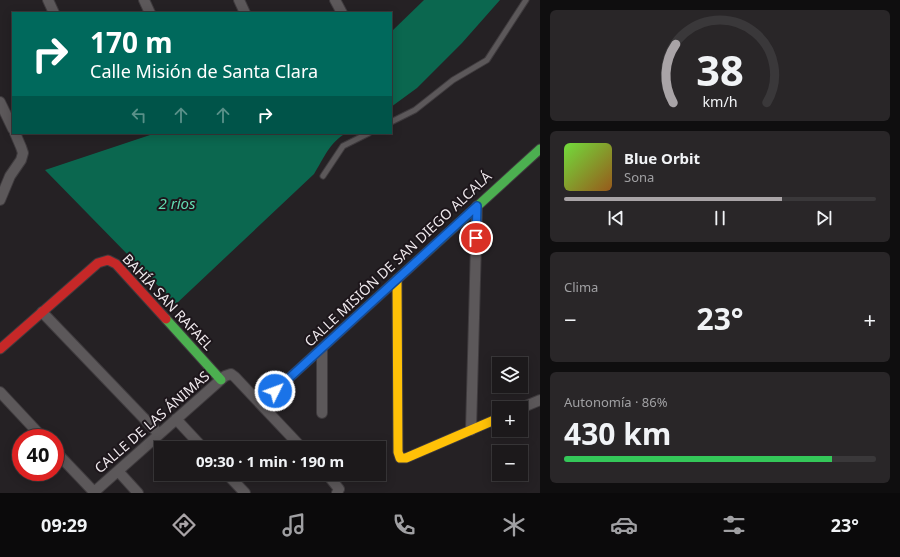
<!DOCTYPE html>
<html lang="es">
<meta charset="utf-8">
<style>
:root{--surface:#1c191b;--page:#292628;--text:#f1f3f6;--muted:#a0a0a3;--line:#3a383a;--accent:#a9a4a7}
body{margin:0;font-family:"Noto Sans",sans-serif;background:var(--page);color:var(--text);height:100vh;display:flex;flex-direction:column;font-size:15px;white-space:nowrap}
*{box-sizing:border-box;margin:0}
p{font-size:13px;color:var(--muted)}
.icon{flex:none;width:22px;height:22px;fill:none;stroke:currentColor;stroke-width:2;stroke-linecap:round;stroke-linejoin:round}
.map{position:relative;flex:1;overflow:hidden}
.panel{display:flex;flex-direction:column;gap:10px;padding:10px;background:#0f0e0f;width:360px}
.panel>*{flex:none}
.top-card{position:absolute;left:12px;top:12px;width:380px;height:122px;border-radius:0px;box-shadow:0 2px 10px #0003,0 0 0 1px var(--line);background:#00695c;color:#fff;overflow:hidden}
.fabs{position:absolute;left:492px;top:357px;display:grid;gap:8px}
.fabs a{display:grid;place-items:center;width:36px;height:36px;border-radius:0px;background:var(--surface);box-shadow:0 2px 10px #0003,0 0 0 1px var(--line);font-size:20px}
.speed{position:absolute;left:12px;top:429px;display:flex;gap:8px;font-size:20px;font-weight:700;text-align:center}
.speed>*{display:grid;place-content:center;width:52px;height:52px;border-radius:50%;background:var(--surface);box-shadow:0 2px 10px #0003,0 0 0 1px var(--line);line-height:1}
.speed .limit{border:6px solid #d22;background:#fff;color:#111}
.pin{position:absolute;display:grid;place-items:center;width:34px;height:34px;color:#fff;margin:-17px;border:2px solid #fff;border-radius:50%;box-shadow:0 1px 4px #0007}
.me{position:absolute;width:44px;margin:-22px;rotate:48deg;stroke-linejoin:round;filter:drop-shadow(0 0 3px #0008)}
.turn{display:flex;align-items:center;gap:14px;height:84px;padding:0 12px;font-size:18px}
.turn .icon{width:52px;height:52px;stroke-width:2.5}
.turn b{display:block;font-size:28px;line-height:34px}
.lanes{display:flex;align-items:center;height:38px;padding:0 12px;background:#0003;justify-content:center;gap:20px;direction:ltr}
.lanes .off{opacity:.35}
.big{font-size:30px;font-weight:700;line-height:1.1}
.panel .tile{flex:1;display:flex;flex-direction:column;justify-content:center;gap:6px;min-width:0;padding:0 14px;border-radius:6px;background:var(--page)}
.panel .dial{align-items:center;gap:0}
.dial svg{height:104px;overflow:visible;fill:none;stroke:var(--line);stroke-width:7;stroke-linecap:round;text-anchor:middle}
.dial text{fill:var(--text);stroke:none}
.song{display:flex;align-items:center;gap:12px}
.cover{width:48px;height:48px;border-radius:6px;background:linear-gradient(135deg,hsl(100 70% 55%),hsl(30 70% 35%))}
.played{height:4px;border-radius:2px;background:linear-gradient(90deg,var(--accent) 70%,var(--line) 70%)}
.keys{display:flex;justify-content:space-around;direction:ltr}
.heat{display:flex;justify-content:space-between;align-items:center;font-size:22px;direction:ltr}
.charge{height:6px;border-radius:3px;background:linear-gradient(90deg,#34c759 86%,var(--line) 0)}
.trip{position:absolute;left:154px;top:441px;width:232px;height:40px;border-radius:0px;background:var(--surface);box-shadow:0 2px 10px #0003,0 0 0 1px var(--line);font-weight:700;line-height:40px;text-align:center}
.menu{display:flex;height:64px;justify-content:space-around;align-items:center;background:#0b0a0b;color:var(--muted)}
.menu .icon{width:28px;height:28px}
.menu .active{color:var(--accent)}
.menu b{font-size:18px;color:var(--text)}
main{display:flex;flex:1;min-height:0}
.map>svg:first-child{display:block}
.water{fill:#0b674f}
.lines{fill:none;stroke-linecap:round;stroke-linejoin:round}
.lane-casing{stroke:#3f3b3e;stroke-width:7}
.street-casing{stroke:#3f3b3e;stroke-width:12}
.fast-casing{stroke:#3f3b3e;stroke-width:11}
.slow-casing{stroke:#3f3b3e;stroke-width:11}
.jam-casing{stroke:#3f3b3e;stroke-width:11}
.lane{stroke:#5c585a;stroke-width:5}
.street{stroke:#5c585a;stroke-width:10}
.fast{stroke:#4caf50;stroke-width:9}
.slow{stroke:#ffc107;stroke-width:9}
.jam{stroke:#c62828;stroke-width:9}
.route-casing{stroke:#114b97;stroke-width:10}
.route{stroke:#1a73e8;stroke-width:7}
.labels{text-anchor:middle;stroke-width:4;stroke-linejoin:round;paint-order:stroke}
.street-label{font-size:14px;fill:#f0eaee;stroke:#1d161b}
.water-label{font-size:15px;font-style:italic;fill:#63dcb2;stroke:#1d161b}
</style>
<main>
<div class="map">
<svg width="540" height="493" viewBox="0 0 540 493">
<rect width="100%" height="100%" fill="#252124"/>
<path class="water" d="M 424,0 L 500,0 L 462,43 L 417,88 L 391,107 L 391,32 Z
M 156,133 L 346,133 C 329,143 324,158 314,174 L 176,304 L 45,170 Z"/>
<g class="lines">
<defs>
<path id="lane" d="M 391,122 L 415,110 L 453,80 L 487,60 L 526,0
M 323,176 L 343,146 L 369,133"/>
<path id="street" d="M 48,0 L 54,13
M 144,0 L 150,13
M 239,0 L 245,13
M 335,0 L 342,13
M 0,102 L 13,129
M 0,200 L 10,176 L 21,160 L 23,153 L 21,147 L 15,133
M 42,312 L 159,434
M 322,349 L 322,413
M 0,392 L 43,438
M 521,408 L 540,400
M 176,419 L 203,448
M 471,430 L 477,206
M 55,451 L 94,492
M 118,471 L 138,493
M 227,474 L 245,493
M 327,474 L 339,489 L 337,493
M 93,493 L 225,376 L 231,374 L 235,377 L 302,448"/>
<path id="fast" d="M 427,252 L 540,149
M 166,319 L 221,380"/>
<path id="slow" d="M 397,279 L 398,452 L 400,458 L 406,458 L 499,418"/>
<path id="jam" d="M 0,349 L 98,263 L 108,260 L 116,264 L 166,319
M 275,391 L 427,252"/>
</defs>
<use href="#lane" class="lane-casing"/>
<use href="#street" class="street-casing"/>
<use href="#fast" class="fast-casing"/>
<use href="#slow" class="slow-casing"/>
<use href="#jam" class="jam-casing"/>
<use href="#lane" class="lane"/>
<use href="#street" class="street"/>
<use href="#fast" class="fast"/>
<use href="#slow" class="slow"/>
<use href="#jam" class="jam"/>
</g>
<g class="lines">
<defs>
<path id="route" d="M 275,391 L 477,206 L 476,238"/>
</defs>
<use href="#route" class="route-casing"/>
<use href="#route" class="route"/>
</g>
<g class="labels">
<g class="street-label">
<text transform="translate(398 259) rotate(-43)" y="5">CALLE MISIÓN DE SAN DIEGO ALCALÁ</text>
<text transform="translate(168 302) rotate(47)" y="5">BAHÍA SAN RAFAEL</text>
<text transform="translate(152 422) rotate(-41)" y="5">CALLE DE LAS ÁNIMAS</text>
</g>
<g class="water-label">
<text x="177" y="209">2 rios</text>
</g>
</g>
</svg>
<div class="fabs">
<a><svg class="icon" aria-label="layers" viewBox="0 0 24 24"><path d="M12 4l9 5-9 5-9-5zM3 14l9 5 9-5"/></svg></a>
<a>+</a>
<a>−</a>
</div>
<div class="speed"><div class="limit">40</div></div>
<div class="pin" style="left:476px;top:238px;background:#d93025"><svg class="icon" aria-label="arrive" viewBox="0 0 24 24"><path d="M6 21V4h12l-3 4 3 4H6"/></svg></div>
<svg class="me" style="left:275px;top:391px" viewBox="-20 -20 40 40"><circle r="17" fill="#1a73e8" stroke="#fff" stroke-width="3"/><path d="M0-11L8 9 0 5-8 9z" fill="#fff"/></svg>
<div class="trip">09:30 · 1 min · 190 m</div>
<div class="top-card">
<div class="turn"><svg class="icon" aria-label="right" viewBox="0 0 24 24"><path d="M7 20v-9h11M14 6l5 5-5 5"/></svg><div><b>170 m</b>Calle Misión de Santa Clara</div></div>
<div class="lanes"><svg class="icon off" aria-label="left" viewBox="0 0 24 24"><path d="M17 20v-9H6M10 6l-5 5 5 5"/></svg><svg class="icon off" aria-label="ahead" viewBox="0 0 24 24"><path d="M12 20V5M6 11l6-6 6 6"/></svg><svg class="icon off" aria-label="ahead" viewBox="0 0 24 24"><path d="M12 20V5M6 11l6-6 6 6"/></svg><svg class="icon" aria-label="right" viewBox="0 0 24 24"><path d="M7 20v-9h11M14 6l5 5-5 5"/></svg></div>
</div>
</div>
<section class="panel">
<div class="tile dial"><svg viewBox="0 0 100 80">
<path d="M14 69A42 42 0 1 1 86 69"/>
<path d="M14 69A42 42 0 0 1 16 24" stroke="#a9a4a7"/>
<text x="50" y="56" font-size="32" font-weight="700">38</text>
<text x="50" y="72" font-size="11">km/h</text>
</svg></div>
<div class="tile">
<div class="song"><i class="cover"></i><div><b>Blue Orbit</b><p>Sona</p></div></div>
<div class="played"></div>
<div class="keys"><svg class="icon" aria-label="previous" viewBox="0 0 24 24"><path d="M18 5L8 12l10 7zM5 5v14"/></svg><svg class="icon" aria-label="pause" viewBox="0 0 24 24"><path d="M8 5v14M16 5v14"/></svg><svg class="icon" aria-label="next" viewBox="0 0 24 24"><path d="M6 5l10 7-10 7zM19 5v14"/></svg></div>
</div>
<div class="tile"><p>Clima</p>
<div class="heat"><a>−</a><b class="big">23°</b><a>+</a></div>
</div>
<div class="tile"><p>Autonomía · 86%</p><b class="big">430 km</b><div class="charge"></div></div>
</section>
</main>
<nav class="menu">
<b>09:29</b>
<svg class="icon active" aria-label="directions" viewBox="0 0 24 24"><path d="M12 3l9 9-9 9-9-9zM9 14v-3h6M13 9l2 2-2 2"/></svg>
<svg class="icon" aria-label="music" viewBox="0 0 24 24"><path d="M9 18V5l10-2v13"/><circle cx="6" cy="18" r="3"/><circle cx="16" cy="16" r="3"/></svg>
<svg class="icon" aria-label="phone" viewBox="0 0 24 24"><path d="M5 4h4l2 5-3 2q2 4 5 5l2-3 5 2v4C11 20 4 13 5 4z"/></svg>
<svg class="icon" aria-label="climate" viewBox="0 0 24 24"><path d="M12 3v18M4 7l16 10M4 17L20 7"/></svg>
<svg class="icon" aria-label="car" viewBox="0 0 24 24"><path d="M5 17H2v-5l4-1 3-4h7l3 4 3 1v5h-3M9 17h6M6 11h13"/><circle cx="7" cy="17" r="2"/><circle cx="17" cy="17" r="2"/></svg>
<svg class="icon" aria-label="filters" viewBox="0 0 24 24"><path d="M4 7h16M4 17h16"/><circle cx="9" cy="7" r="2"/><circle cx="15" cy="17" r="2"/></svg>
<b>23°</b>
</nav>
